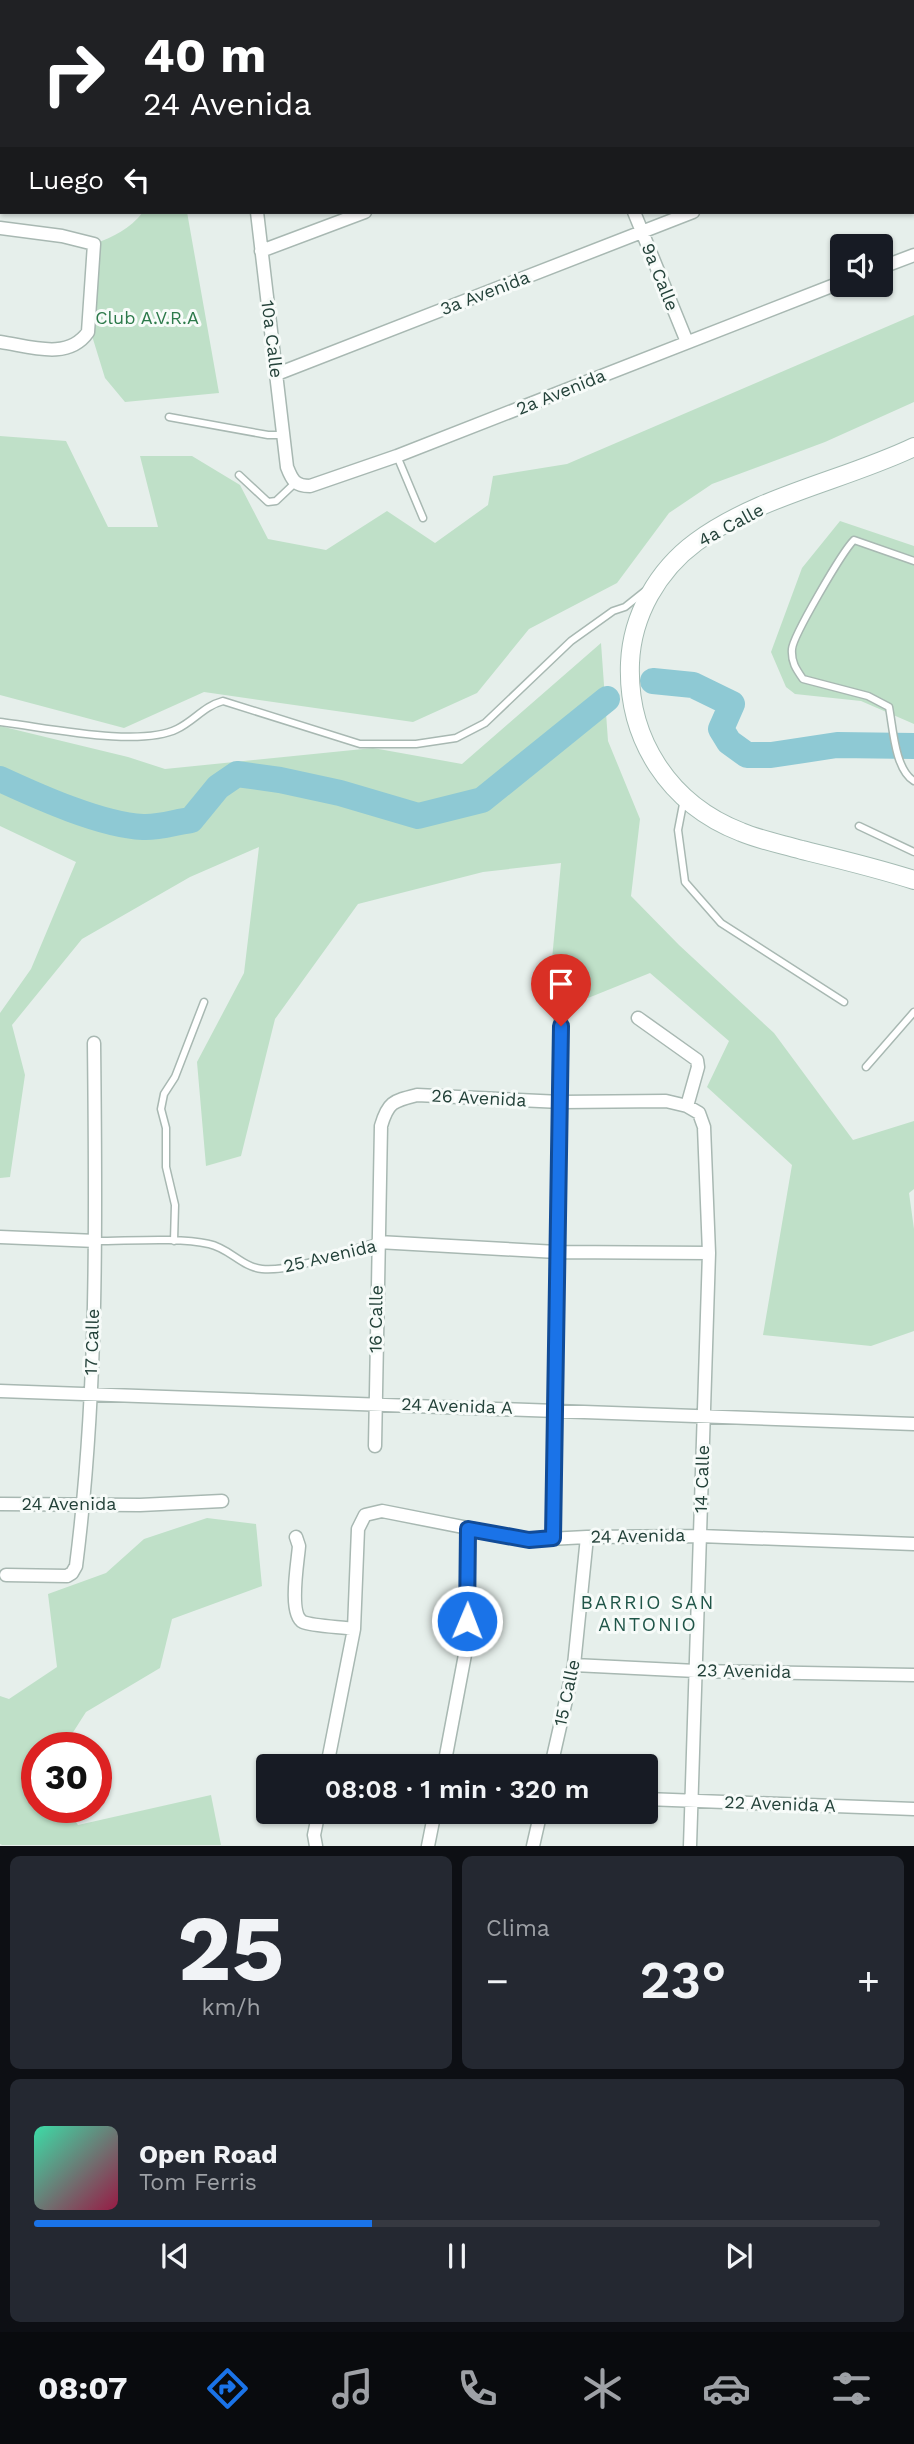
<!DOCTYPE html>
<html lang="es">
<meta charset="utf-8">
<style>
:root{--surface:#171b24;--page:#242831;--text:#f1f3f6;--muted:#9ea1a6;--line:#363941;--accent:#1a73e8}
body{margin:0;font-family:"Work Sans",sans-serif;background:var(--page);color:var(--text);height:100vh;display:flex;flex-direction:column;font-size:26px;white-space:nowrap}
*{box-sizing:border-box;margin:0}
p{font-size:23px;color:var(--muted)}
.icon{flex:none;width:38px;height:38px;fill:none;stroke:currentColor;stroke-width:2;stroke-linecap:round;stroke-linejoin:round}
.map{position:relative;height:1846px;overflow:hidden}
.drawer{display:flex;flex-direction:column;gap:10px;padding:10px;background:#0d0f14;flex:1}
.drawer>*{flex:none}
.guide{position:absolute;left:0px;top:0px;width:915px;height:214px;box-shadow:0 2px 5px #0004;background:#202124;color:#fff;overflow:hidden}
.controls{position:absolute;left:830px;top:234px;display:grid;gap:14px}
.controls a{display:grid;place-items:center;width:63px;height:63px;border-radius:7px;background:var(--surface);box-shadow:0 2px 5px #0004;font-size:35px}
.speed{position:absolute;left:21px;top:1732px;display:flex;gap:14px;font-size:35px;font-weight:700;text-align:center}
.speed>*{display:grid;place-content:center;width:91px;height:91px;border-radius:50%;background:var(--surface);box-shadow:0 2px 5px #0004;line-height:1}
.speed .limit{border:10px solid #d22;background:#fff;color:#111}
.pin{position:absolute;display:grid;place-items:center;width:60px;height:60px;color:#fff;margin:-72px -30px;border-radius:50% 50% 50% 0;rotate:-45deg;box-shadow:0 0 7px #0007}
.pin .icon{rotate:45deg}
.me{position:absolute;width:77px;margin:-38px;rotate:1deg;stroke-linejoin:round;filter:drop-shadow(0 0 5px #0008)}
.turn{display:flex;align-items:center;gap:24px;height:147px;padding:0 28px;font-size:32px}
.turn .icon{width:91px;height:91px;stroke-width:2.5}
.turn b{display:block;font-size:49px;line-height:60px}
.then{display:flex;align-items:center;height:66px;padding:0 28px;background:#0003;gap:14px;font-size:26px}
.big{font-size:52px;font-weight:600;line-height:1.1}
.drawer .card{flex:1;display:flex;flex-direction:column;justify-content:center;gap:10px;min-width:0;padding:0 24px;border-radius:10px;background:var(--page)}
.drawer .dial{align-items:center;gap:0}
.dial b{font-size:91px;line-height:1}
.song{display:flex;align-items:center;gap:21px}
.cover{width:84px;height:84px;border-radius:10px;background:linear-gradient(135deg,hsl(160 70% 55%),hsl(340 70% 35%))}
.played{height:7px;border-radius:4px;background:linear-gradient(90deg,var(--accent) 40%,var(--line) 40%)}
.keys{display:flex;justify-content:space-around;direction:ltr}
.heat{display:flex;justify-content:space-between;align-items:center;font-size:38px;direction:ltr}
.drawer .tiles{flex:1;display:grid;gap:10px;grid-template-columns:1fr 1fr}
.card:last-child{grid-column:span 2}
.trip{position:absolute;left:256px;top:1754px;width:402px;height:70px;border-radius:7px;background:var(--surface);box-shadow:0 2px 5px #0004;font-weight:600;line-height:70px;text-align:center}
.tab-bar{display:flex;height:112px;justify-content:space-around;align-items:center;background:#090b0e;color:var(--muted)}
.tab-bar .icon{width:49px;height:49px}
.tab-bar .selected{color:var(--accent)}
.tab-bar b{font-size:32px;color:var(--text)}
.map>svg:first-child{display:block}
.green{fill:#bfe0c8}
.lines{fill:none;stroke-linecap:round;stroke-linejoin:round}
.river{stroke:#8ec9d4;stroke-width:26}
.lane-casing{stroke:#a8b8b2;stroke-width:9}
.street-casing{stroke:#a8b8b2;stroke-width:15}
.secondary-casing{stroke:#a4bbb3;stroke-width:20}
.lane{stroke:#fff;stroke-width:6}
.street{stroke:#fff;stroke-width:12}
.secondary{stroke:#fff;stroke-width:18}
.route-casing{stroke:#114b97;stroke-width:18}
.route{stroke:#1a73e8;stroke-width:12}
.labels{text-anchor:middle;stroke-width:6;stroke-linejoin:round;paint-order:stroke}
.street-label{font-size:18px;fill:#24423a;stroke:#f7fbf9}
.park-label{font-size:18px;fill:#2d7a4b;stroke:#f7fbf9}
.neighbourhood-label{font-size:19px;letter-spacing:2px;fill:#1f5548;stroke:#f7fbf9}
</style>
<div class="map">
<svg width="914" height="1846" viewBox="0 0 914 1846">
<rect width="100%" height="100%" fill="#e6efeb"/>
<path class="green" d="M 143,212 L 187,212 L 219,393 L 125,402 L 105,378 L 89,326 L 94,244 C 113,237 130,229 143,212 Z
M 914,315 L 914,402 L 825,442 L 712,484 L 669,513 L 617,583 L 529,629 L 477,693 L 413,722 L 204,692 L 124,728 L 0,695 L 0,436 L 66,441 L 108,527 L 158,527 L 140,456 L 192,456 L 240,485 L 268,539 L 326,550 L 387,511 L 435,543 L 488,505 L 493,476 L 567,464 Z
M 840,521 L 914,546 L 914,724 L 861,701 L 795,694 L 786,687 L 771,652 L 802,568 Z
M 601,643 L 608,741 L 640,819 L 631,896 L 679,945 L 774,1033 L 853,1140 L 914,1121 L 914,1189 L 909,1193 L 914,1229 L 914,1331 L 871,1346 L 763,1335 L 792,1165 L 707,1087 L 729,1041 L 650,973 L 588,998 L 551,970 L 561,863 L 483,872 L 358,904 L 275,1019 L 241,1156 L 206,1166 L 197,1062 L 244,973 L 259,847 L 190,877 L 82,939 L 12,1025 L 25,1075 L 10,1177 L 0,1178 L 0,1013 L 31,969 L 76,862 L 0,826 L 0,726 L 128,757 L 165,769 L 373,748 L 462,764 Z
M 207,1518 L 256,1524 L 262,1586 L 172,1619 L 160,1668 L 86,1712 L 63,1748 L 37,1748 L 37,1808 L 67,1808 L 78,1825 L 211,1795 L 221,1845 L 2,1845 L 0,1844 L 0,1696 L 9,1699 L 57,1667 L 48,1594 L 106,1573 L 144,1539 Z"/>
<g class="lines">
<path class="river" d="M 653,681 L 693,685 L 732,704 L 721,729 L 729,742 L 747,755 L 771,755 L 837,745 L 914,746
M 0,779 C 39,797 101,825 143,827 C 158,828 176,822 191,820 L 218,787 L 237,774 L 280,780 L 340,793 L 418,816 L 482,800 L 607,699"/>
<defs>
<path id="lane" d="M 169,417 L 268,435 L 283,435
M 397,456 L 423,518
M 239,475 L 268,502 L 276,501 L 295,483
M 914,561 L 854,540 C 842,552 793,636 792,649 C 791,662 796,669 803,679 L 868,696 L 889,707 C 893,728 895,770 914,781
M 0,722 C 44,727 139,748 177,729 C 194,721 204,706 223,701 L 360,744 L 416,744 L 456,738 L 485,723 L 571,641 L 613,611 L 625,607 L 645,591
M 684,799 L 678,830 L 685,882 L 721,923 L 844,1002
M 859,826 L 914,852
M 866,1067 L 914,1012
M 96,1241 C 130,1241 178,1237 209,1244 C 229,1248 242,1267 262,1269 C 295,1272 345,1250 378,1242
M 174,1241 L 175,1205 L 166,1167 L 166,1128 L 161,1109 L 164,1094 L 175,1077 L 204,1002"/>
<path id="street" d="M 551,0 L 552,2
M 30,2 L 30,0
M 570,2 L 575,0
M 912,2 L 914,1
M 257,212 L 287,467 C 292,480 295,486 310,486 L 397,456 L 842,282
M 634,212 L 687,342
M 0,228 L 62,236 L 94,244 L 88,332 C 68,361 29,346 0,342
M 261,251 L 365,212
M 880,268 L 914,255
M 277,374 L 693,212
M 638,1018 L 697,1060 L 698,1067 L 687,1106
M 0,1237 L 96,1241
M 378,1242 L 557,1252 L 709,1253
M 0,1391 L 914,1424
M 375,1446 L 381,1126 C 388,1102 393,1101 417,1095 L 561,1102 L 666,1101 L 687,1106 L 699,1113 L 704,1127 L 709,1253 L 690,1846
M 0,1504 L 140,1505 L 222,1501
M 296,1537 L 299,1546 C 298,1561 288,1614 303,1622 C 312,1626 342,1627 354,1629
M 553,1538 L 561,1001
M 6,1575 L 67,1576 L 72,1573 L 76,1566 C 98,1393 96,1217 94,1043
M 574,1665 L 696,1671 L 914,1675
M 327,1766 L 354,1629 L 358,1529 L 365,1515 L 382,1511 L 529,1540 L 587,1537 L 700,1536 L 914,1544
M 444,1766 L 467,1644 L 469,1529
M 551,1766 L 574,1665 L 587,1537
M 646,1799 L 914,1809
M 316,1846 L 314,1835 L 319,1811
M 428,1846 L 435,1811
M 533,1846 L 541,1811"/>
<path id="secondary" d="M 466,2 L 468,0
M 0,98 L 2,98
M 914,447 C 845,480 758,496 696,542 C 658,570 632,615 630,663 C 627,739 669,804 741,832 C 760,840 781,844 802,850 C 839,859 877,868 914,880"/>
</defs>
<use href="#lane" class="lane-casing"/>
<use href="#street" class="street-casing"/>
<use href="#secondary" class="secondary-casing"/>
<use href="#lane" class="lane"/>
<use href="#street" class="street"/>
<use href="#secondary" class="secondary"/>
</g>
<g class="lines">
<defs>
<path id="route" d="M 467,1621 L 468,1529 L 529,1540 L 553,1538 L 561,1026"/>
</defs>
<use href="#route" class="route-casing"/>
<use href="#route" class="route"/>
</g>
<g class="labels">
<g class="street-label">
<text transform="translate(660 277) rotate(68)" y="6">9a Calle</text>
<text transform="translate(485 293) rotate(-21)" y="6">3a Avenida</text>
<text transform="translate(272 339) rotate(83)" y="6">10a Calle</text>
<text transform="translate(561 392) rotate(-22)" y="6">2a Avenida</text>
<text transform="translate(731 525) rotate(-28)" y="6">4a Calle</text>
<text transform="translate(479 1098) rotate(3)" y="6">26 Avenida</text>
<text transform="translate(330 1256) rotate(-13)" y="6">25 Avenida</text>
<text transform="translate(376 1319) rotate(-89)" y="6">16 Calle</text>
<text transform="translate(92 1342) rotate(-88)" y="6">17 Calle</text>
<text transform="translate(457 1406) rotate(2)" y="6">24 Avenida A</text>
<text transform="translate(702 1479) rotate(-88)" y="6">14 Calle</text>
<text x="69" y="1510">24 Avenida</text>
<text transform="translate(638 1536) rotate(-1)" y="6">24 Avenida</text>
<text transform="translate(744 1671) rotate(1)" y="6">23 Avenida</text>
<text transform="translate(567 1693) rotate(-78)" y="6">15 Calle</text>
<text transform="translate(780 1804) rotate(2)" y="6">22 Avenida A</text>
</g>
<g class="park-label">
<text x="147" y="324">Club A.V.R.A</text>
</g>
<g class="neighbourhood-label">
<text x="648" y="1609">BARRIO SAN<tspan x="648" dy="22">ANTONIO</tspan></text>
</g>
</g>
</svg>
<div class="controls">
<a><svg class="icon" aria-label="sound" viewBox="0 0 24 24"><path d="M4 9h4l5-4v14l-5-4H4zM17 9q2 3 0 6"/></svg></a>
</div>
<div class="speed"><div class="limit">30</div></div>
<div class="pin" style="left:561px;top:1026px;background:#d93025"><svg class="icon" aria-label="arrive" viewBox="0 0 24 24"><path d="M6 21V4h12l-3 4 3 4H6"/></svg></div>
<svg class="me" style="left:467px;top:1621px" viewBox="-20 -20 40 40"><circle r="17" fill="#1a73e8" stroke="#fff" stroke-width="3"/><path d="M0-11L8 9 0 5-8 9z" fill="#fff"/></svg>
<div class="trip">08:08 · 1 min · 320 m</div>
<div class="guide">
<div class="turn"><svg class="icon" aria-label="right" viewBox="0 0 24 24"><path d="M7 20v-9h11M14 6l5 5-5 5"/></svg><div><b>40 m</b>24 Avenida</div></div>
<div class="then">Luego<svg class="icon" aria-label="left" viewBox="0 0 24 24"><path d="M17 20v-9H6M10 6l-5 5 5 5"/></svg></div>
</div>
</div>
<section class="drawer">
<div class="tiles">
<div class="card dial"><b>25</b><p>km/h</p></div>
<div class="card"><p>Clima</p>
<div class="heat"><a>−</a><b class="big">23°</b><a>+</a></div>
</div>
<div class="card">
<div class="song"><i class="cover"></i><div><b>Open Road</b><p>Tom Ferris</p></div></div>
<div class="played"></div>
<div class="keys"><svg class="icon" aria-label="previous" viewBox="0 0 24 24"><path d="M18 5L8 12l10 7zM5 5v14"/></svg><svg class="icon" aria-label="pause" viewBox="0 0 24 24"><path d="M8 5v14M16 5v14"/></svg><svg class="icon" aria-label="next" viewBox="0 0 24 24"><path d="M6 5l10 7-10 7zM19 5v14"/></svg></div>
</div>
</div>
</section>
<nav class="tab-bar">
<b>08:07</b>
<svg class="icon selected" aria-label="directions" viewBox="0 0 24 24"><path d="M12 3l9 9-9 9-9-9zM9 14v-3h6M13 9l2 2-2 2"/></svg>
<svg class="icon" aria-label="music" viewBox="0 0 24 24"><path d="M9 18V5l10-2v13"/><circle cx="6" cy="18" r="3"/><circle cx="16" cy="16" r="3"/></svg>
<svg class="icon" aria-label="phone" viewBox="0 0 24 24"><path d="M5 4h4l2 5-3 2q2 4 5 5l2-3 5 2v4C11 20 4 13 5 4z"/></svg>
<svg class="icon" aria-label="climate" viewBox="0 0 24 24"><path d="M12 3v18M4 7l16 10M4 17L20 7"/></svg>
<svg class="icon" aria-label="car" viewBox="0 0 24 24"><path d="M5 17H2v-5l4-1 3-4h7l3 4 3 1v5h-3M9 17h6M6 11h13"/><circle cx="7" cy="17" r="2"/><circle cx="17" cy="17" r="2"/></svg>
<svg class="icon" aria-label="filters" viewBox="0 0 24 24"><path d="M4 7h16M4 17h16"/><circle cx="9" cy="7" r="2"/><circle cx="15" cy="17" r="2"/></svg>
</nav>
